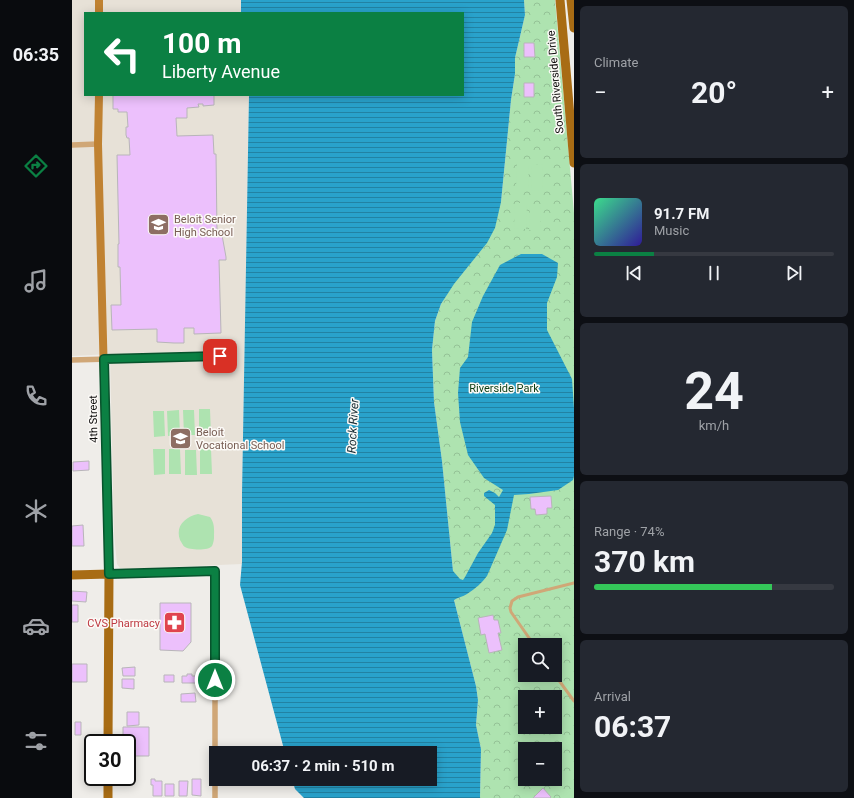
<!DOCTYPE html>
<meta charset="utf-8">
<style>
:root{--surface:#171b24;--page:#242831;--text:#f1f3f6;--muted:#9ea1a6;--line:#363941;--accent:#0b8043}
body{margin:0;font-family:Roboto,sans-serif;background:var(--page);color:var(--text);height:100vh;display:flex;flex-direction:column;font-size:15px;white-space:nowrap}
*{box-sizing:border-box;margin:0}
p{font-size:13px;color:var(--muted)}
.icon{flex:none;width:22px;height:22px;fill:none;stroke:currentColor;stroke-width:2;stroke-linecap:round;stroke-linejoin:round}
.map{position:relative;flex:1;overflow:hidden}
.details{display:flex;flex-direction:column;gap:6px;padding:6px;background:#0d0f14;width:280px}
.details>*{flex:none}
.top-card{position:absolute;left:12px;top:12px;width:380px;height:84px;border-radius:0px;box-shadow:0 2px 10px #0003;background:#0b8043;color:#fff;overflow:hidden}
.controls{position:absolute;left:446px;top:638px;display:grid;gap:8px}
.controls a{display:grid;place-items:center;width:44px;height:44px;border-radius:0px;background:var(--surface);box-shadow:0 2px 10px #0003;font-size:20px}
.speed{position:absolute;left:12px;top:734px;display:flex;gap:8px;font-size:20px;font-weight:700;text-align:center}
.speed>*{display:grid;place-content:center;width:52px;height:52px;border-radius:50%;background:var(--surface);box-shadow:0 2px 10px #0003;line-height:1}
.speed .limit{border:2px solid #111;border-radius:6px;background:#fff;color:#111}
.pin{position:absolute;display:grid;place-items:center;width:34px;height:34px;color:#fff;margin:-17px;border-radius:8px;box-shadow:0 2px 6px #0006}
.me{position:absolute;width:44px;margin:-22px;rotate:0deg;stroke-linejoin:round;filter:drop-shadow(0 0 3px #0008)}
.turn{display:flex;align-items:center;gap:14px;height:84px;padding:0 12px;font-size:18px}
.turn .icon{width:52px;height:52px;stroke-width:2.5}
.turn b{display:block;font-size:28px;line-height:34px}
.big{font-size:30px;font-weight:700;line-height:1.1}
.details .widget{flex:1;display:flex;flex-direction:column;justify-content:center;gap:6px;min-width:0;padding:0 14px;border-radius:6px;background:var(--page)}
.details .dial{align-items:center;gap:0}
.dial b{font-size:52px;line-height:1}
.song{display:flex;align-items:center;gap:12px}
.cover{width:48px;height:48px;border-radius:6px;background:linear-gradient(135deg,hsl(150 70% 55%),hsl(250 70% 35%))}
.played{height:4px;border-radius:2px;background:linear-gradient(90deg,var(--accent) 25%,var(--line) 25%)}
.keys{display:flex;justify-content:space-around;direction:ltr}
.heat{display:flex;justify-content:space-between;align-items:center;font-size:22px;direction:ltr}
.charge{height:6px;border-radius:3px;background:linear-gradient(90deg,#34c759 74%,var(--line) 0)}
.trip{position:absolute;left:137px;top:746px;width:228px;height:40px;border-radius:0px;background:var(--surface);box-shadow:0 2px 10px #0003;font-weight:700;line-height:40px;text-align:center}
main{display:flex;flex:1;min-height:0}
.tabs{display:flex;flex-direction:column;width:72px;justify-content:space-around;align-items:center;background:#090b0e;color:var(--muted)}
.tabs .icon{width:28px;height:28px}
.tabs .selected{color:var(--accent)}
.tabs b{font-size:18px;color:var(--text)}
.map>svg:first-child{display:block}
.built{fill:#e7e1d7}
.forest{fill:url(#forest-crowns);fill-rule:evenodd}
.pitch{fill:#aee3b0}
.water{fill:url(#water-rules)}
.building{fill:#ecc0fc;stroke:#b8b5b9}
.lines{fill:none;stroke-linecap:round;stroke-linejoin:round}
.lane{stroke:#d0a777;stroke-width:3}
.street{stroke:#d0a777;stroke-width:5.5}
.secondary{stroke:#c08232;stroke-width:8}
.primary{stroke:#a86c14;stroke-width:9}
.route-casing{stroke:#07532c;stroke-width:10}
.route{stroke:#0b8043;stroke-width:7}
.labels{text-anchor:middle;stroke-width:3;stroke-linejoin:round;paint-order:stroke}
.street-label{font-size:11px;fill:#0d0c0b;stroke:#fcfaf7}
.education-label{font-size:11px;fill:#785e54;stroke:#fcfaf7;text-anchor:start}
.park-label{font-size:11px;fill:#0b3e13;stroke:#fcfaf7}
.health-label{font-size:11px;fill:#be3a42;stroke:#fcfaf7;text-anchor:end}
.water-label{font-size:12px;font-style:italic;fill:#1a2e36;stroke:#fcfaf7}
</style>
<main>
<nav class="tabs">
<b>06:35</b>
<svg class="icon selected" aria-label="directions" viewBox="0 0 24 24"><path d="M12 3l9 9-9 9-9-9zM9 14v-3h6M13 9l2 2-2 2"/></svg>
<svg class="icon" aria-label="music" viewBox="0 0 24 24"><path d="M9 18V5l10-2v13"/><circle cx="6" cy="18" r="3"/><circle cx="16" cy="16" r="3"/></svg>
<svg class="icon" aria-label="phone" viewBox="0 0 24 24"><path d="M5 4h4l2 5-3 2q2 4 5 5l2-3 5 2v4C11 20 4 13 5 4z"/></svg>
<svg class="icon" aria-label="climate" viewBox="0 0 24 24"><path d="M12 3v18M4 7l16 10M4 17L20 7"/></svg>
<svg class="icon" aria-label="car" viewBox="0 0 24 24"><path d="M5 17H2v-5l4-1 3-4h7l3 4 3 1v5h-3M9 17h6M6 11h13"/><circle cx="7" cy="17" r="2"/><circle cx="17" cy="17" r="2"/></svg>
<svg class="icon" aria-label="filters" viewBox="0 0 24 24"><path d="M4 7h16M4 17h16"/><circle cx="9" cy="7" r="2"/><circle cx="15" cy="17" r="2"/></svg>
</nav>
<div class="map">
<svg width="502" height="798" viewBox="0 0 502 798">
<defs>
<pattern id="forest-crowns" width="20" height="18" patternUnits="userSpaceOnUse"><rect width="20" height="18" fill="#aee3b0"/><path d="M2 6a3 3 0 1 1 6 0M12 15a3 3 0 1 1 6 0" fill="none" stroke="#94c296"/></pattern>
<pattern id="water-rules" width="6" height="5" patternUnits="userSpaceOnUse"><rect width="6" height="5" fill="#29a2cb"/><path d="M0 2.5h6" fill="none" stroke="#2282a3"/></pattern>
</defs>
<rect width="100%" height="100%" fill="#efede9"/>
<path class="built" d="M 0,0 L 169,0 L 169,13 L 13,13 L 13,95 L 177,95 L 170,494 L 170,564 L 53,569 L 48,568 L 45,564 L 42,534 L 38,354 L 0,356 Z"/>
<path class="forest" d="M 452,0 L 483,0 L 502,213 L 502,798 L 408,798 L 409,749 L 404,725 L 406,700 L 404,686 L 382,600 L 381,571 L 370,461 L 362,402 L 360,350 L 363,321 L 369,304 L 429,202 L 439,100 L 443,74 L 443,58 L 453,15 ZM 453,645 L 483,645 L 483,675 L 453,675 ZM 453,697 L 483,697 L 483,727 L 453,727 ZM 453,749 L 483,749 L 483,779 L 453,779 Z"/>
<path class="pitch" d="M 445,164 L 457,164 L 456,190 L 444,190 Z
M 460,164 L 471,165 L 470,191 L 459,190 Z
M 443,203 L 455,203 L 454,229 L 442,228 Z
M 458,204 L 469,204 L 468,230 L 457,230 Z
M 127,409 L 138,409 L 139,435 L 127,435 Z
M 107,410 L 108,435 L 96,436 L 95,411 Z
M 111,410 L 122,410 L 123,435 L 112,435 Z
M 81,411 L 92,411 L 93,436 L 82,437 Z
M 81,449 L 93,449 L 93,474 L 82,475 Z
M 97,449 L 108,449 L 109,474 L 97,474 Z
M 128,449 L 139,449 L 140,474 L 128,474 Z
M 113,450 L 124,450 L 125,475 L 113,475 Z
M 126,514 L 138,517 C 143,524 142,529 142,538 C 142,540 141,544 140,546 C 137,551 117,550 113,547 C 111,546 110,543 108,540 C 103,526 113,517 126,514 Z"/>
<path class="water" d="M 169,0 L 452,0 L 453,15 L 443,58 L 443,74 L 439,100 L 429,202 L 423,228 L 415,243 L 382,284 L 369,304 L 363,321 L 360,350 L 362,402 L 370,461 L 381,571 L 388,579 L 391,580 L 393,577 L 406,553 L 420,533 L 423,525 L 423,505 L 412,496 L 412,493 L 417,490 L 423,493 L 427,497 L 431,490 L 412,478 L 396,455 L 388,422 L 386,393 L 388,368 L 396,357 L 400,322 L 411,296 L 428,265 L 449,254 L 470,254 L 486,263 L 485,277 L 475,303 L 475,330 L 500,379 L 502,409 L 502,476 L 501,480 L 486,490 L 457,494 L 442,495 L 435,530 L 415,576 C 410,583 403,589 395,594 C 391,597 386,597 382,600 L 404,686 L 406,700 L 404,725 L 409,749 L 408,798 L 232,798 L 223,789 L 220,779 L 358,779 L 358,753 L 213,753 L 168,585 L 170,562 L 170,494 L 177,95 L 391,95 L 391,13 L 169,13 Z"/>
<path class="building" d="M 452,43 L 462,43 L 463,57 L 452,57 Z
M 452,83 L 462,83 L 462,97 L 452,97 Z
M 41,95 L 142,95 L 142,105 L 131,106 L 131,104 L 126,104 L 127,107 L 115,108 L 115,118 L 104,118 L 105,136 L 141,135 L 142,154 L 144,154 L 145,231 L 150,235 L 154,257 L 154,260 L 147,260 L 149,333 L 122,334 L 122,328 L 112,328 L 112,343 L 102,343 L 85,342 L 85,329 L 40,330 L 39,305 L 49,305 L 48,267 L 46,267 L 46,244 L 47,244 L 45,155 L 58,155 L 57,138 L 55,138 L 54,135 L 54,127 L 56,127 L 55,112 L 46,112 L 46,109 L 41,109 Z
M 17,461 L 17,470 L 1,471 L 1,462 Z
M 479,496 L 480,508 L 475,508 L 475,514 L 464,515 L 463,509 L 459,509 L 458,497 Z
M 11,525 L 12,546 L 0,546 L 0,526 Z
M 0,591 L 15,592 L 14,602 L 0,601 Z
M 88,603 L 119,603 L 119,642 L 111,651 L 88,650 Z
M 0,605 L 6,605 L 6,622 L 0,622 Z
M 421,615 L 422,620 L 426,620 L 429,633 L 426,633 L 430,650 L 417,653 L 413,634 L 409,635 L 406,618 Z
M 0,664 L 15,664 L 15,682 L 0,682 Z
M 63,667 L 63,676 L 51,676 L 50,668 Z
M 115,674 L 120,674 L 120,676 L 125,676 L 125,683 L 110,683 L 110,676 L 115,676 Z
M 92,675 L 102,675 L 102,682 L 92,682 Z
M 50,679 L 62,679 L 62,689 L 50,688 Z
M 123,693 L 124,702 L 109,702 L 109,694 Z
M 55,712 L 67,712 L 67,725 L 55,726 Z
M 3,722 L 9,722 L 9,735 L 3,735 Z
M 51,727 L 77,727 L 77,756 L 55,756 L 55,743 L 51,743 Z
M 79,779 L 83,779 L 83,781 L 90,781 L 90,796 L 81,796 L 81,785 L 79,785 Z
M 120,779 L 129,779 L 129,796 L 120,795 Z
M 107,781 L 116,781 L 115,796 L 107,796 Z
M 93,784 L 102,784 L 102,796 L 93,796 Z
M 471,788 L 479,797 L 478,798 L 461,798 Z"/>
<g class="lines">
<path class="lane" d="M 462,645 L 439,612 L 438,608 L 440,601 L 446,597 L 502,583
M 483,675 L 502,701"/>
<path class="street" d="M 0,145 L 26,144
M 0,360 L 148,356
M 37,574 L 143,571 L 143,798"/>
<path class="secondary" d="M 27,13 L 27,0
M 27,95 L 26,144 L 37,574"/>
<path class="primary" d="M 488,0 L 502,163
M 499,0 L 502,28
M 0,575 L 37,574 L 36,743
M 36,777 L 36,798"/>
</g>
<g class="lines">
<defs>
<path id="route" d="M 143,680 L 143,571 L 37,574 L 32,359 L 148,356"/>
</defs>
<use href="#route" class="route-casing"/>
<use href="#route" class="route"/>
</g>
<defs>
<symbol id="school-square" viewBox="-11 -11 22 22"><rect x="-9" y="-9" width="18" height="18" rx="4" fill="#8d6e63" stroke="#fcfaf7"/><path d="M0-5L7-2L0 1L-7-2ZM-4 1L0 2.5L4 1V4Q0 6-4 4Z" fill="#fff"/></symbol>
<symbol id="pharmacy-square" viewBox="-11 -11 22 22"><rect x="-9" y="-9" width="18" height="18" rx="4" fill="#e0444e" stroke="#fcfaf7"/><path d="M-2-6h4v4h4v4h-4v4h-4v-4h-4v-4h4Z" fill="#fff"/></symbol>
</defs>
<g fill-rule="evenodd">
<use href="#school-square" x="74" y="212" width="25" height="25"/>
<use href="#school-square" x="96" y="426" width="25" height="25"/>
<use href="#pharmacy-square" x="90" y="610" width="25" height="25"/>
</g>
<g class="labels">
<g class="street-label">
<text transform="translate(483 82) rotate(-95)" y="4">South Riverside Drive</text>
<text transform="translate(21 419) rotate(-91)" y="4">4th Street</text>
</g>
<g class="education-label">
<text x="102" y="223">Beloit Senior<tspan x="102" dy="13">High School</tspan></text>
<text x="124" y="436">Beloit<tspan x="124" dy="13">Vocational School</tspan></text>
</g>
<g class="park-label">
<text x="432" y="392">Riverside Park</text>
</g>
<g class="health-label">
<text x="88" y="627">CVS Pharmacy</text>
</g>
<g class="water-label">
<text transform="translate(281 426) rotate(-87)" y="4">Rock River</text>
</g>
</g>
</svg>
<div class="controls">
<a><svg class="icon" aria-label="search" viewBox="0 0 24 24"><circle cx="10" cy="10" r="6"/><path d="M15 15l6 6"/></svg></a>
<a>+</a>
<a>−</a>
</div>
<div class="speed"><div class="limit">30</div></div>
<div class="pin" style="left:148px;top:356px;background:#d93025"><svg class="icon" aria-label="arrive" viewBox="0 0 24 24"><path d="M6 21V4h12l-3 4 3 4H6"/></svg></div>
<svg class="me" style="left:143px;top:680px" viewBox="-20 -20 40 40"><circle r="17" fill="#0b8043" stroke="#fff" stroke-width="3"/><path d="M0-11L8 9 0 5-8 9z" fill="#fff"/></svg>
<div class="trip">06:37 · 2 min · 510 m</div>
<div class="top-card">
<div class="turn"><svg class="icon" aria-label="left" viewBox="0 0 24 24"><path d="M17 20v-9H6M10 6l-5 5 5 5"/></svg><div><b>100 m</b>Liberty Avenue</div></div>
</div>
</div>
<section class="details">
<div class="widget"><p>Climate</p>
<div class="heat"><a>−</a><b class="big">20°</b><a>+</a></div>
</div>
<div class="widget">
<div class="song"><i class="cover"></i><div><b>91.7 FM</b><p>Music</p></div></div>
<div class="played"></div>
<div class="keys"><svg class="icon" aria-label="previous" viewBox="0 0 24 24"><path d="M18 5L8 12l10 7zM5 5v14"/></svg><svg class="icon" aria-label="pause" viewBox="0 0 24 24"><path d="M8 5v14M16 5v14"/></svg><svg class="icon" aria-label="next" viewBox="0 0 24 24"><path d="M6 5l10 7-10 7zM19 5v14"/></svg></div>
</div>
<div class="widget dial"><b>24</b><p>km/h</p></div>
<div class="widget"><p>Range · 74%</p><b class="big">370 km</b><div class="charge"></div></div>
<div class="widget"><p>Arrival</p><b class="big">06:37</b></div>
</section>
</main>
